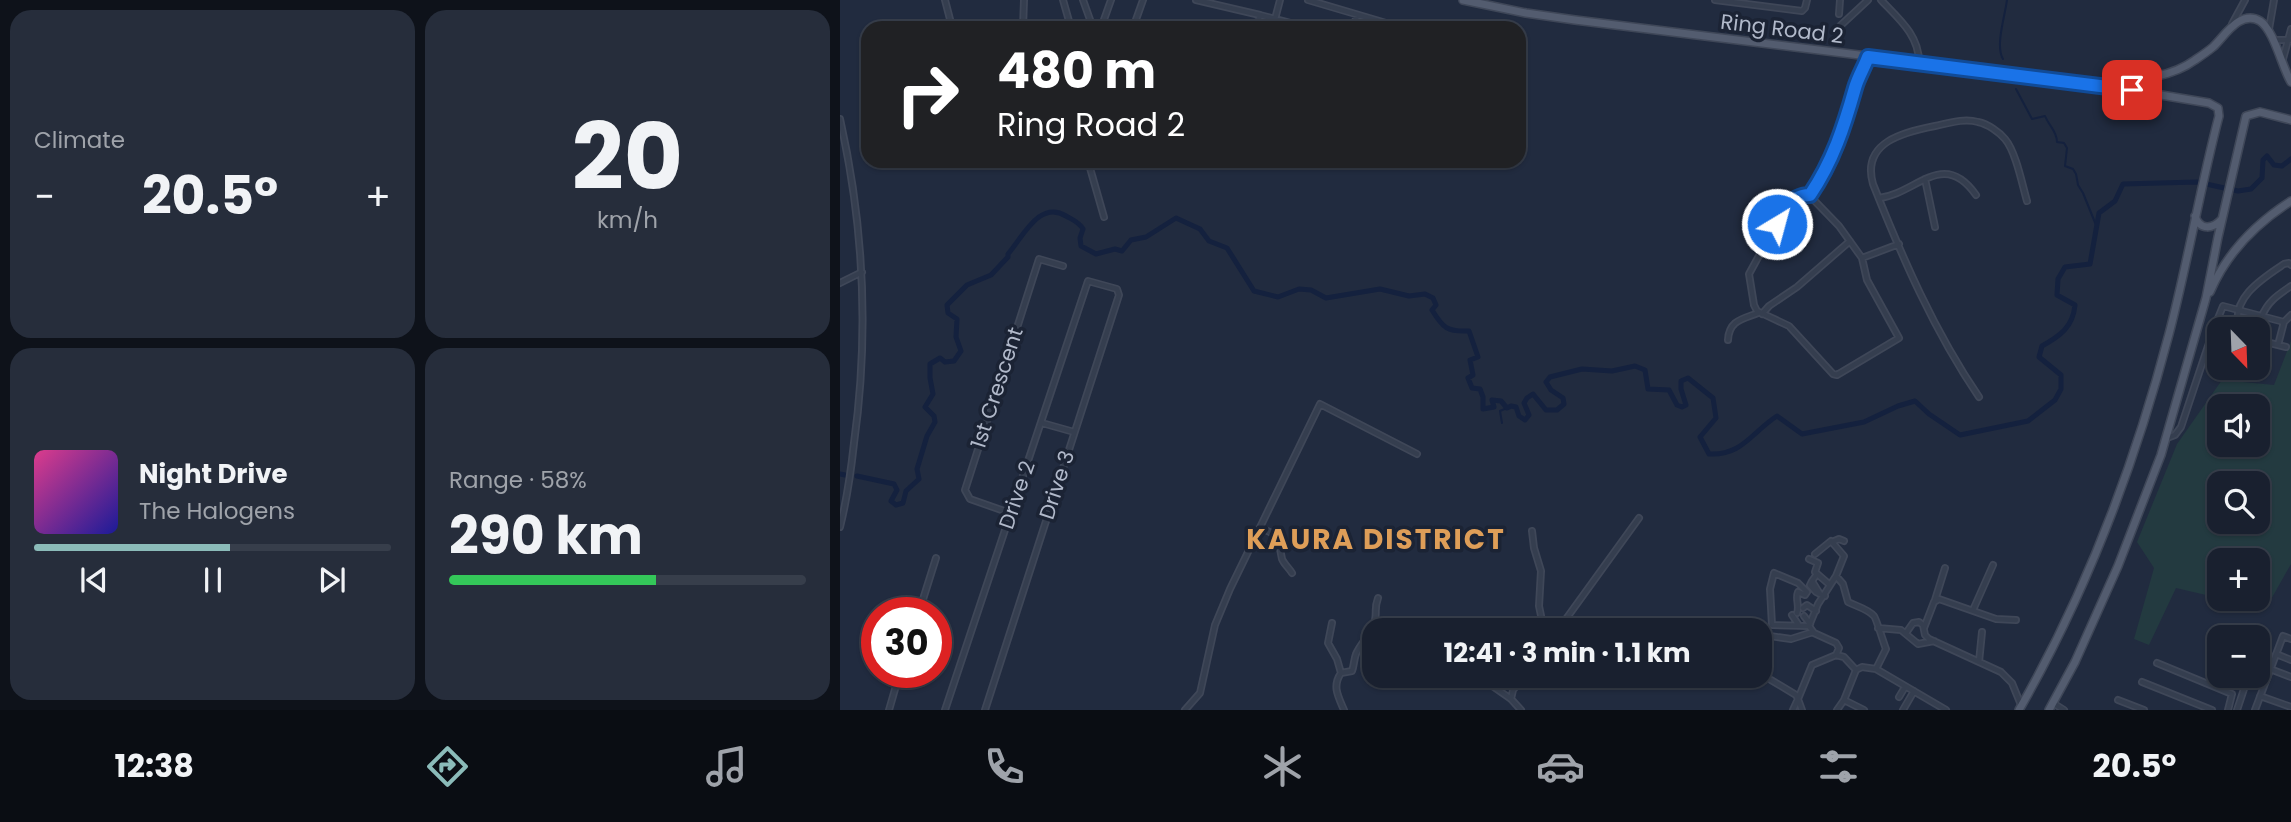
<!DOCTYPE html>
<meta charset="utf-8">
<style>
:root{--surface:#19202f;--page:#262d3b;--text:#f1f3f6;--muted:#9fa3aa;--line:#373e4b;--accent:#8bbbb9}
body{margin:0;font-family:Poppins,sans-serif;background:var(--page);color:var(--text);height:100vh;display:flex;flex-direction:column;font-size:26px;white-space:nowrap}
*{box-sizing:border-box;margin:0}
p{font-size:23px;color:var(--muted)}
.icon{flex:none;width:38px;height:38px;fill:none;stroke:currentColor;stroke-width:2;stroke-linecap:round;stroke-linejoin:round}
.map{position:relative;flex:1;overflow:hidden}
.panel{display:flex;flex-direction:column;gap:10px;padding:10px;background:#0e121a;width:840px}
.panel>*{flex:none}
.hud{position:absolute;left:21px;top:21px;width:665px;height:147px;border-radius:21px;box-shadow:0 2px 5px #0004,0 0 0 2px var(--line);background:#202124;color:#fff;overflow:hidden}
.needle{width:46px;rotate:157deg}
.fabs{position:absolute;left:1367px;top:317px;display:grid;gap:14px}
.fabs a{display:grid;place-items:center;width:63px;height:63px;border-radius:14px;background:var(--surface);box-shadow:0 2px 5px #0004,0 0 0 2px var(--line);font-size:35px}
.speed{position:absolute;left:21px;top:597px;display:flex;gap:14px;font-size:35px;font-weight:700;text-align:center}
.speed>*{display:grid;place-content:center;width:91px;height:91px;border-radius:50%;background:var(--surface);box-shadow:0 2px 5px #0004,0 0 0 2px var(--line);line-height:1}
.speed .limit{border:10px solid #d22;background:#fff;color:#111}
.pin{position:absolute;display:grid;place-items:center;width:60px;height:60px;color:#fff;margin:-30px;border-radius:14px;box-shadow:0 4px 10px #0006}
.me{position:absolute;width:77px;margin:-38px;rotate:37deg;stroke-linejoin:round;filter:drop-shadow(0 0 5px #0008)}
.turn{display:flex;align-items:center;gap:24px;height:147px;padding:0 21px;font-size:32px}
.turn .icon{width:91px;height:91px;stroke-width:2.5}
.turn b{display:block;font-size:49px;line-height:60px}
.big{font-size:52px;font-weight:700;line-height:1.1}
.panel .tile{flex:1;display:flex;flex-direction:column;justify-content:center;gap:10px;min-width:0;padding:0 24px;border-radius:21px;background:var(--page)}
.panel .dial{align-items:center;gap:0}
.dial b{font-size:91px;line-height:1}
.song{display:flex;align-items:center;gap:21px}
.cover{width:84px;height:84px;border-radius:10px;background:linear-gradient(135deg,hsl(330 70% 55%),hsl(240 70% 35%))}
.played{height:7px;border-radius:4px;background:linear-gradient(90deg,var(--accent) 55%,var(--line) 55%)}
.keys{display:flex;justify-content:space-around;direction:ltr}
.heat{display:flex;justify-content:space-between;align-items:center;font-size:38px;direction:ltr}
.charge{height:10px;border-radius:5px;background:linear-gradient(90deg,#34c759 58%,var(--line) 0)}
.panel .tiles{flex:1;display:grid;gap:10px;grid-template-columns:repeat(2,1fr)}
.trip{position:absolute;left:522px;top:618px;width:410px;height:70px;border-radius:21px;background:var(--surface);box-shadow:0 2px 5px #0004,0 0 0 2px var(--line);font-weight:700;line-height:70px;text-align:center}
.menu{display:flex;height:112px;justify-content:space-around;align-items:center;background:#0a0d13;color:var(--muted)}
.menu .icon{width:49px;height:49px}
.menu .on{color:var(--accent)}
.menu b{font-size:32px;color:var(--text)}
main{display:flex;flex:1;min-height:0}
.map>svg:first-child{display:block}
.green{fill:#233a40;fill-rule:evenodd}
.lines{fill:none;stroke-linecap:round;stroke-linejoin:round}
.stream{stroke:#14213e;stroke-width:2}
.river{stroke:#14213e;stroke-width:5}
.minor-casing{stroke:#3f4758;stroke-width:8}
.major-casing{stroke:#3f4758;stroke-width:10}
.minor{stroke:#353e4f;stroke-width:4.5}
.major{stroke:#535c6f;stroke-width:7}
.route-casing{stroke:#114b97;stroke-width:18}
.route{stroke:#1a73e8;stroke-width:12}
.labels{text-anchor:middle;stroke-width:7;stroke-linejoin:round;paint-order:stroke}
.street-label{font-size:21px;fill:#b1b9ca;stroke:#1b2334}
.district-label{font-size:28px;font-weight:bold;letter-spacing:2px;fill:#de9e58;stroke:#1b2334}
</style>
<main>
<section class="panel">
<div class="tiles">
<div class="tile"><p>Climate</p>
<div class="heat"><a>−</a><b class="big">20.5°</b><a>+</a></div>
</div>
<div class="tile dial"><b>20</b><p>km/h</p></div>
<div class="tile">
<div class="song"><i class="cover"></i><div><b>Night Drive</b><p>The Halogens</p></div></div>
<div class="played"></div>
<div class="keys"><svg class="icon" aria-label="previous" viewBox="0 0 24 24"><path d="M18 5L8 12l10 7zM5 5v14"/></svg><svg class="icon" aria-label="pause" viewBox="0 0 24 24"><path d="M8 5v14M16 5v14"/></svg><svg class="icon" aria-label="next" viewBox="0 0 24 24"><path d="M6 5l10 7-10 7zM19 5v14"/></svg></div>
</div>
<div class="tile"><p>Range · 58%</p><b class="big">290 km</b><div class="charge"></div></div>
</div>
</section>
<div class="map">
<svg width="1451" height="710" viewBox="0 0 1451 710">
<rect width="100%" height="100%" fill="#212b3f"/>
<path class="green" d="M 1451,341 L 1451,564 L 1425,610 L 1380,599 L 1418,598 L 1418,560 L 1379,560 L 1379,598 L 1336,588 L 1309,645 L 1294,639 L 1314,568 L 1297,542 L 1337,444 L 1382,380 L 1434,385 ZM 1379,406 L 1418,406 L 1418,444 L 1379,444 ZM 1379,483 L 1418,483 L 1418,522 L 1379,522 Z"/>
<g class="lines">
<path class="stream" d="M 1163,59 C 1155,46 1165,16 1167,0
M 1176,89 L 1192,119 L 1205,116 C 1209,126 1217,131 1217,142 L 1224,143 L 1227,148 L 1225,166 L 1233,169 L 1236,174 L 1238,185 L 1243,193 L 1256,225
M 662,423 L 660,411 L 667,408"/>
<path class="river" d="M 0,474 L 5,475
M 17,476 L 54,484 L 57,490 L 51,501 L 56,505 L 63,503 L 66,491 L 79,479 L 77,469 L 87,436 L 95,422 L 94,416 L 85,407 L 93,394 L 90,378 L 90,364 L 100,358 L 105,362 L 114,361 L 121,351 L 116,337 L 117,319 L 108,313 L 107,305 L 127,285 L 151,275 L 168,257 L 168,254 C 184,235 200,200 226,216 C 233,220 239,222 243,229 L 240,238 L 241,246 L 256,254 L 275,249 L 282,251 L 291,240 L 306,237 L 336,218 L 360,229 L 369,241 L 387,248 L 414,291 L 438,297 L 459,289 L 471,290 L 486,298 L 540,289 L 569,296 L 585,294 L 593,298 L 596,305 L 592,310 C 603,328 607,332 629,331 L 638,357 L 630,360 L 633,375 L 628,378 L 632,388 L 640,389 L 643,397 L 643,409 L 654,407 L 652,400 L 661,401 L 667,408 L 671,406 L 676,407 L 679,416 L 685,420 L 689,415 L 684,403 L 687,398 L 693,394 L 706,410 L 717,410 L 724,404 L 723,398 L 711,390 L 706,382 L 710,377 L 742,369 L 772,371 L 795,366 L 805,370 L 808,389 L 829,390 L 837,405 L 842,407 L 846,405 L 841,389 L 841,381 L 848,378 L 873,398 L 876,418 L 860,437 L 869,454 C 902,456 912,432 937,416 L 962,434 L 1024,422 L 1058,406 L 1075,401 L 1089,414 L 1120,435 L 1188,421 L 1215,400 L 1221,389 L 1221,375 L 1199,357 L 1202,346 C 1220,336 1233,327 1235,305 L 1217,295 L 1218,279 L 1225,267 L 1250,264 L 1259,213 L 1275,201 L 1283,184 L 1357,182 L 1398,191 L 1411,189 L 1422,178 L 1423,160 L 1427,156 L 1434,165 L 1442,166 L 1451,159"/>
<defs>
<path id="minor" d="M 105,0 L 112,27
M 223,0 L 231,28
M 243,0 L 253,28
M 356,0 L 420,15 L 416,28
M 468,0 L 563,28
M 875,0 L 962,11 L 965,8 L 967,0
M 1041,0 C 1058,18 1079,35 1079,62
M 999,14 L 1000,0
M 420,15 L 470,28
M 435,19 L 440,0
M 1392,24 L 1405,0
M 1000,26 L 1028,0
M 183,28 L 184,0
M 261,28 L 271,0
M 293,28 L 303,0
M 513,28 L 517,15
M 1429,29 L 1434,0
M 1433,40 L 1449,40
M 1443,59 L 1451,29
M 0,119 C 24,226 29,335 14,443 C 11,471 7,499 0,527
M 248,161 L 264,217
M 1085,179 L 1095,227
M 969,195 L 999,226 L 1022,258 L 1027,280 L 1059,338 L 997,375 L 993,374 L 949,326 L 917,311 L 914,305 L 909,274 L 945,208 L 958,196 L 969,195 C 993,161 1004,127 1015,88 C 1018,77 1024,67 1028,57
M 1039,198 C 1076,194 1103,148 1136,195
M 1022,258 L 1059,244
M 0,283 L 22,272
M 922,314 L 929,306 L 957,287 L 1010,241
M 1422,316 C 1428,301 1438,295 1451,286
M 1399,329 C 1390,298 1423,278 1444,264 L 1449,263 L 1451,265
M 888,340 C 889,320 903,319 918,313
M 1418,340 L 1446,347
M 1438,345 L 1444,322 L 1451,315
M 1139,397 C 1094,331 1062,257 1033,184 C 1021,142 1064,132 1095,126 C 1109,123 1124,118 1138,122 C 1148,124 1159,132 1165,139 C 1176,152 1182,184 1187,201
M 202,423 L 234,432
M 1327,438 L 1335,435 L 1341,427 L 1374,328 L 1383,306 L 1444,322
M 170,513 L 130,499 L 125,490 L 199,259 L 223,266
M 420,528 C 441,535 438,540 442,559 C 444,564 449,568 452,573
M 692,531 L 694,548 L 701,571 L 699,606 L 704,630
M 992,542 L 999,539 L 1004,541
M 969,559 L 978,563 L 975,572 L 990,585
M 977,574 L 972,581 L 980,594 L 985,596
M 996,576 L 1003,584 L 1008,602 C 1016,606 1028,609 1034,616 C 1036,618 1044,644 1046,649 L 1036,669
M 972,581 L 970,585 L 976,592 L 980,594
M 1095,600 L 1105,568
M 963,608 L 967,605 L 976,611
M 1133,610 L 1153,565
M 79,612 L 96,558
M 957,613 C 960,606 955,599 958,592 L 965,595 L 967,592 L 958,583 L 934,573 L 930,589 L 932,625 L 969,626
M 952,615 L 958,624
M 964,616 L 970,624
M 492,623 L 488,643 L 497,659 L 501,673 C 492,686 498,696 504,710
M 1038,628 L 1061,630 L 1078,644 L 1094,641
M 1084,628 L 1094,602 L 1099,599 L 1156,619 L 1176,620
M 718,630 L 799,518
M 1066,633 L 1073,623 L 1079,622 L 1083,625 L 1085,635 L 1089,639 L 1161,672 L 1172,683 L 1181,705
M 930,636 L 951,639 L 973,632
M 1436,654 L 1451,660
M 996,655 L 1004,657 L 1016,670
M 1139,662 L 1142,632
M 1317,663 L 1392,694 L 1388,710
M 1430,669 L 1451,677
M 501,673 L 512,671 C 514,666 514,659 516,654 C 521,642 532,634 535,620 C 537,611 534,609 538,598
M 638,676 L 671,699 L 681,710
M 931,680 L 956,695 L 958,699 L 953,710
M 1302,682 L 1372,710
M 1420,696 L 1451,707
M 1059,697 L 1065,687
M 671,699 L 673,690 L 685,676
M 1004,700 L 1024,710
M 1278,700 L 1304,710
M 1213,703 L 1224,710
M 49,710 L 60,672
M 105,710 L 248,281 L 277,289 L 279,295 L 145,710
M 345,710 L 360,693 L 375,625 L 390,589 L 480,404 L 577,454
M 962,710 L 958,699 L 972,665 L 996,655 L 999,648 L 996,643 L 974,633 L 969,626 L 978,604 L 996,576 L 1004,556 L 991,541 L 975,554
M 997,710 L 1004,700 L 1016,670 L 1022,667 L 1036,669 L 1106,710
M 1063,710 L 1074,691
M 1397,710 L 1408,677
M 1415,710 L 1443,636 L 1451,639"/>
<path id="major" d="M 623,0 L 686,13 L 735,20 L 1255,84 L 1369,103 L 1378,108 L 1379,116 C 1360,188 1348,262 1329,334 C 1295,464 1246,593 1179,710
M 1262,83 C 1294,80 1329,79 1355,60 C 1361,56 1367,52 1373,47 C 1384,37 1400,9 1420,21 C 1434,30 1442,67 1451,82
M 1355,216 C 1360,231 1373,229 1382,219
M 1370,292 C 1387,252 1415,224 1451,201
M 1209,710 L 1235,662 L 1278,566 L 1321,455 L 1366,298 L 1378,237 L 1406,116 L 1420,112 L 1451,120"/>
</defs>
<use href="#minor" class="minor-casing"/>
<use href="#major" class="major-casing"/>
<use href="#minor" class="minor"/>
<use href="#major" class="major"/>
</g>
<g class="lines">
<defs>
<path id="route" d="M 937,224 C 943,209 952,195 970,195 C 993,161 1004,127 1015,88 C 1018,77 1024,68 1028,57 L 1292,90"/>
</defs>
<use href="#route" class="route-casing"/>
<use href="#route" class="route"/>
</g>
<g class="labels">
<g class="street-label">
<text transform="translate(942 29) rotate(7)" y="7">Ring Road 2</text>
<text transform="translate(157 388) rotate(-72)" y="7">1st Crescent</text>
<text transform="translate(217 485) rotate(-72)" y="7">Drive 3</text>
<text transform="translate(177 495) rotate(-71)" y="7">Drive 2</text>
</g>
<g class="district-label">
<text x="536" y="549">KAURA DISTRICT</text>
</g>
</g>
</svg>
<div class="fabs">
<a><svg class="needle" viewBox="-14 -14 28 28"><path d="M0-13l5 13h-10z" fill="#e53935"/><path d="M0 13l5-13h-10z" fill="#9fa3aa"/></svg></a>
<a><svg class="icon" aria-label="sound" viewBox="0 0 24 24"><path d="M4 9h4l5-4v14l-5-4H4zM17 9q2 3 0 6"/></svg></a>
<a><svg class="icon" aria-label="search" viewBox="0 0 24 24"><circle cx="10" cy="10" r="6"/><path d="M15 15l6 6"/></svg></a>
<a>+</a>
<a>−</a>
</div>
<div class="speed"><div class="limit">30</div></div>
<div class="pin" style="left:1292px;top:90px;background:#d93025"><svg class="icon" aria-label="arrive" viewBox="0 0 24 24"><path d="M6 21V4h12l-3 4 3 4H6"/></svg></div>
<svg class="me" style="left:937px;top:224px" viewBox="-20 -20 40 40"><circle r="17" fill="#1a73e8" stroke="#fff" stroke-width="3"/><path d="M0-11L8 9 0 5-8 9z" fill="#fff"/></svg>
<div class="trip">12:41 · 3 min · 1.1 km</div>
<div class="hud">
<div class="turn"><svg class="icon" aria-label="right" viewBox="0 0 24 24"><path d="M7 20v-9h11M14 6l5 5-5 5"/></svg><div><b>480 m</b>Ring Road 2</div></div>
</div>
</div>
</main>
<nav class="menu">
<b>12:38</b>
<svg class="icon on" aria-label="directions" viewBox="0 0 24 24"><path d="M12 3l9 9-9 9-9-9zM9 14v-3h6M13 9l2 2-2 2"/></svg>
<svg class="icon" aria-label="music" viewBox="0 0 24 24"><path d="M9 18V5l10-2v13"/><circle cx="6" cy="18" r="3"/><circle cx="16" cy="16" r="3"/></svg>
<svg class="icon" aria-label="phone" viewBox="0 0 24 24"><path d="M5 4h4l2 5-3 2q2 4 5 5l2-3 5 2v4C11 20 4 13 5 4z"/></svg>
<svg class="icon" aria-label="climate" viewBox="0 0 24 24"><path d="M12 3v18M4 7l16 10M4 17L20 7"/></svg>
<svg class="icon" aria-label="car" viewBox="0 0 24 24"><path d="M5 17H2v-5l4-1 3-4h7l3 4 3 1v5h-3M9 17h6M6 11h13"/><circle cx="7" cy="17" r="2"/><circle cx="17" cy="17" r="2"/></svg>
<svg class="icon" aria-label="filters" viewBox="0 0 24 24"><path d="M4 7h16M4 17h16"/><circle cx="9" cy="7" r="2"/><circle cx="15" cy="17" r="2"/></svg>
<b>20.5°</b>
</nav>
